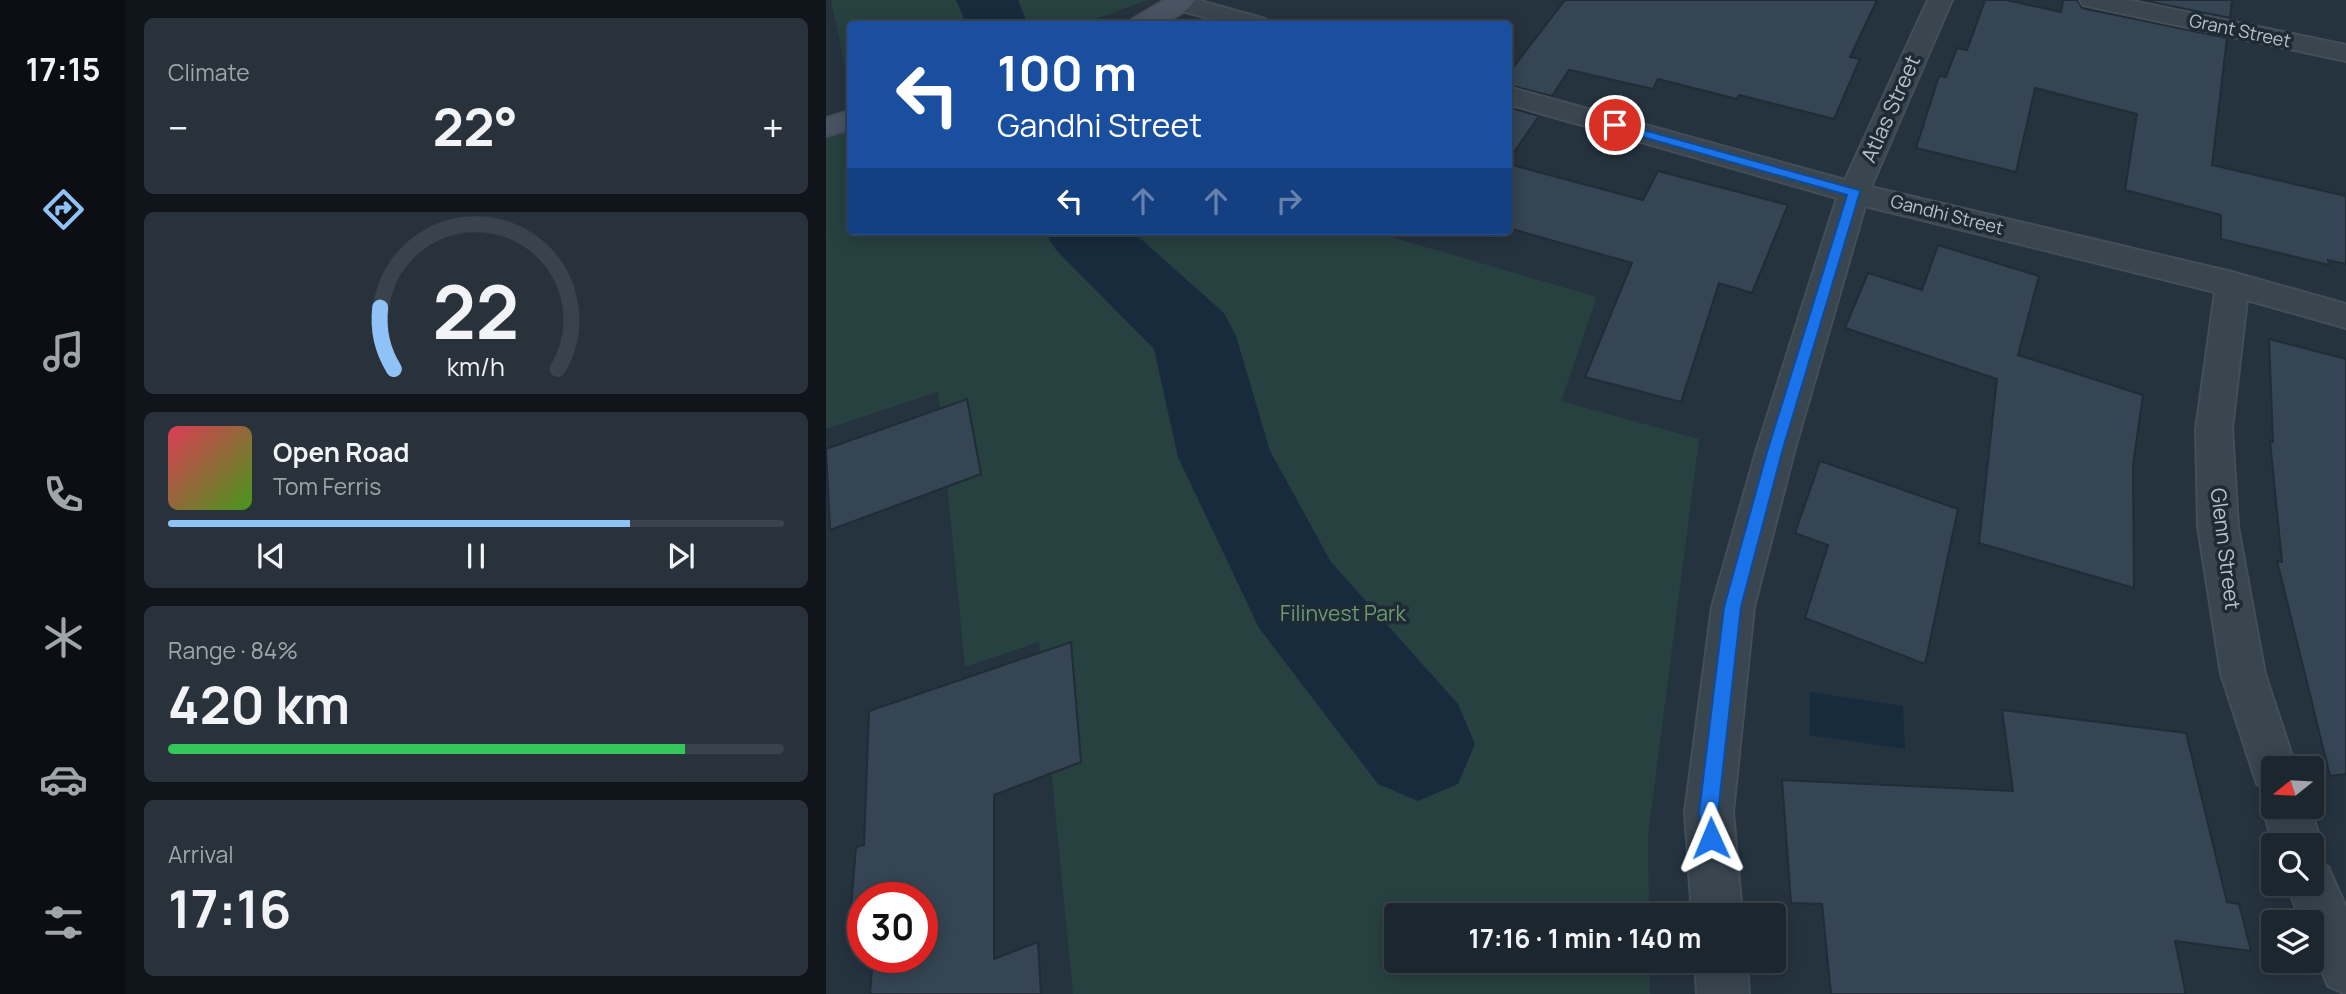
<!DOCTYPE html>
<meta charset="utf-8">
<style>
:root{--surface:#1c262f;--page:#29323b;--text:#f1f3f6;--muted:#a0a5aa;--line:#3a434b;--accent:#8fc2f6}
body{margin:0;font-family:Manrope,sans-serif;background:var(--page);color:var(--text);height:100vh;display:flex;flex-direction:column;font-size:26px;white-space:nowrap}
*{box-sizing:border-box;margin:0}
p{font-size:23px;color:var(--muted)}
.icon{flex:none;width:38px;height:38px;fill:none;stroke:currentColor;stroke-width:2;stroke-linecap:round;stroke-linejoin:round}
.map{position:relative;flex:1;overflow:hidden}
.side{display:flex;flex-direction:column;gap:18px;padding:18px;background:#0f151a;width:700px}
.side>*{flex:none}
.guide{position:absolute;left:21px;top:21px;width:665px;height:214px;border-radius:7px;box-shadow:0 4px 18px #0003,0 0 0 2px var(--line);background:#1a4fa0;color:#fff;overflow:hidden}
.needle{width:46px;rotate:252deg}
.fabs{position:absolute;left:1435px;top:756px;display:grid;gap:14px}
.fabs a{display:grid;place-items:center;width:63px;height:63px;border-radius:7px;background:var(--surface);box-shadow:0 4px 18px #0003,0 0 0 2px var(--line);font-size:35px}
.speed{position:absolute;left:21px;top:882px;display:flex;gap:14px;font-size:35px;font-weight:700;text-align:center}
.speed>*{display:grid;place-content:center;width:91px;height:91px;border-radius:50%;background:var(--surface);box-shadow:0 4px 18px #0003,0 0 0 2px var(--line);line-height:1}
.speed .limit{border:10px solid #d22;background:#fff;color:#111}
.pin{position:absolute;display:grid;place-items:center;width:60px;height:60px;color:#fff;margin:-30px;border:4px solid #fff;border-radius:50%;box-shadow:0 2px 7px #0007}
.me{position:absolute;width:77px;margin:-38px;rotate:359deg;stroke-linejoin:round;filter:drop-shadow(0 0 5px #0008)}
.turn{display:flex;align-items:center;gap:24px;height:147px;padding:0 35px;font-size:32px}
.turn .icon{width:91px;height:91px;stroke-width:2.5}
.turn b{display:block;font-size:49px;line-height:60px}
.lanes{display:flex;align-items:center;height:66px;padding:0 35px;background:#0003;justify-content:center;gap:35px;direction:ltr}
.lanes .off{opacity:.35}
.big{font-size:52px;font-weight:700;line-height:1.1}
.side .widget{flex:1;display:flex;flex-direction:column;justify-content:center;gap:10px;min-width:0;padding:0 24px;border-radius:10px;background:var(--page)}
.side .dial{align-items:center;gap:0}
.dial svg{height:182px;overflow:visible;fill:none;stroke:var(--line);stroke-width:7;stroke-linecap:round;text-anchor:middle}
.dial text{fill:var(--text);stroke:none}
.song{display:flex;align-items:center;gap:21px}
.cover{width:84px;height:84px;border-radius:10px;background:linear-gradient(135deg,hsl(350 70% 55%),hsl(100 70% 35%))}
.played{height:7px;border-radius:4px;background:linear-gradient(90deg,var(--accent) 75%,var(--line) 75%)}
.keys{display:flex;justify-content:space-around;direction:ltr}
.heat{display:flex;justify-content:space-between;align-items:center;font-size:38px;direction:ltr}
.charge{height:10px;border-radius:5px;background:linear-gradient(90deg,#34c759 84%,var(--line) 0)}
.trip{position:absolute;left:558px;top:903px;width:402px;height:70px;border-radius:7px;background:var(--surface);box-shadow:0 4px 18px #0003,0 0 0 2px var(--line);font-weight:700;line-height:70px;text-align:center}
main{display:flex;flex:1;min-height:0}
.dock{display:flex;flex-direction:column;width:126px;justify-content:space-around;align-items:center;background:#0b0f13;color:var(--muted)}
.dock .icon{width:49px;height:49px}
.dock .current{color:var(--accent)}
.dock b{font-size:32px;color:var(--text)}
.map>svg:first-child{display:block}
.green{fill:#274040}
.water{fill:#182b3d}
.lines{fill:none;stroke-linecap:round;stroke-linejoin:round}
.river{fill:#182b3d;fill-rule:evenodd}
.building{fill:#354553;stroke:#202c36;stroke-width:2}
.street-casing{stroke:#434e58;stroke-width:4}
.secondary-casing{stroke:#434e58;stroke-width:4}
.street{fill:#39454f;fill-rule:evenodd}
.secondary{fill:#485462;fill-rule:evenodd}
.route{fill:#1a73e8;stroke:#114b97;stroke-width:2}
.labels{text-anchor:middle;stroke-width:7;stroke-linejoin:round;paint-order:stroke}
.far-street-label{font-size:18px;fill:#b6c0c9;stroke:#1e2a34}
.street-label{font-size:21px;fill:#b6c0c9;stroke:#1e2a34}
.park-label{font-size:21px;fill:#6d9a72;stroke:#1e2a34}
</style>
<main>
<nav class="dock">
<b>17:15</b>
<svg class="icon current" aria-label="directions" viewBox="0 0 24 24"><path d="M12 3l9 9-9 9-9-9zM9 14v-3h6M13 9l2 2-2 2"/></svg>
<svg class="icon" aria-label="music" viewBox="0 0 24 24"><path d="M9 18V5l10-2v13"/><circle cx="6" cy="18" r="3"/><circle cx="16" cy="16" r="3"/></svg>
<svg class="icon" aria-label="phone" viewBox="0 0 24 24"><path d="M5 4h4l2 5-3 2q2 4 5 5l2-3 5 2v4C11 20 4 13 5 4z"/></svg>
<svg class="icon" aria-label="climate" viewBox="0 0 24 24"><path d="M12 3v18M4 7l16 10M4 17L20 7"/></svg>
<svg class="icon" aria-label="car" viewBox="0 0 24 24"><path d="M5 17H2v-5l4-1 3-4h7l3 4 3 1v5h-3M9 17h6M6 11h13"/><circle cx="7" cy="17" r="2"/><circle cx="17" cy="17" r="2"/></svg>
<svg class="icon" aria-label="filters" viewBox="0 0 24 24"><path d="M4 7h16M4 17h16"/><circle cx="9" cy="7" r="2"/><circle cx="15" cy="17" r="2"/></svg>
</nav>
<section class="side">
<div class="widget"><p>Climate</p>
<div class="heat"><a>−</a><b class="big">22°</b><a>+</a></div>
</div>
<div class="widget dial"><svg viewBox="0 0 100 80">
<path d="M14 69A42 42 0 1 1 86 69"/>
<path d="M14 69A42 42 0 0 1 8 42" stroke="#8fc2f6"/>
<text x="50" y="56" font-size="32" font-weight="700">22</text>
<text x="50" y="72" font-size="11">km/h</text>
</svg></div>
<div class="widget">
<div class="song"><i class="cover"></i><div><b>Open Road</b><p>Tom Ferris</p></div></div>
<div class="played"></div>
<div class="keys"><svg class="icon" aria-label="previous" viewBox="0 0 24 24"><path d="M18 5L8 12l10 7zM5 5v14"/></svg><svg class="icon" aria-label="pause" viewBox="0 0 24 24"><path d="M8 5v14M16 5v14"/></svg><svg class="icon" aria-label="next" viewBox="0 0 24 24"><path d="M6 5l10 7-10 7zM19 5v14"/></svg></div>
</div>
<div class="widget"><p>Range · 84%</p><b class="big">420 km</b><div class="charge"></div></div>
<div class="widget"><p>Arrival</p><b class="big">17:16</b></div>
</section>
<div class="map">
<svg width="1520" height="994" viewBox="0 0 1520 994">
<rect width="100%" height="100%" fill="#25333f"/>
<path class="green" d="M 5,0 L 322,0 L 255,24 L 24,24 L 24,91 Z
M 24,128 L 24,231 L 545,231 L 771,297 L 735,401 L 873,439 L 822,835 L 823,915 L 570,915 L 570,961 L 824,961 L 824,994 L 247,994 L 213,642 L 139,667 L 112,392 L 0,429 L 0,136 Z"/>
<path class="water" d="M 984,692 L 1077,706 L 1079,749 L 983,735 Z"/>
<g class="lines">
<path class="river" d="M 130,0 L 192,0 L 202,24 L 140,24 Z
M 218,231 L 306,231 L 398,313 L 410,336 L 444,451 L 505,562 L 632,704 L 649,744 L 632,784 L 592,801 L 552,784 L 433,628 L 352,457 L 328,349 L 230,250 Z"/>
</g>
<path class="building" d="M 739,0 L 1051,0 L 1024,57 L 1034,59 L 1008,119 L 913,95 L 911,99 L 832,79 L 827,89 L 743,70 L 726,96 L 682,85 L 682,74 Z
M 1159,0 L 1180,0 L 1235,12 L 1237,0 L 1251,0 L 1256,8 L 1401,38 L 1386,165 L 1520,196 L 1520,264 L 1502,260 L 1503,265 L 1395,239 L 1395,215 L 1299,190 L 1311,114 L 1209,88 L 1190,172 L 1090,148 L 1113,76 L 1120,77 L 1131,48 L 1141,50 Z
M 1315,0 L 1406,0 L 1404,18 Z
M 682,107 L 713,116 L 682,161 Z
M 682,164 L 817,200 L 832,171 L 962,205 L 926,293 L 893,283 L 855,402 L 759,377 L 806,263 L 682,228 Z
M 1112,245 L 1213,276 L 1192,355 L 1317,395 L 1307,465 L 1308,588 L 1153,543 L 1171,379 L 1019,328 L 1042,273 L 1096,290 Z
M 1443,339 L 1520,359 L 1520,774 L 1504,776 L 1451,561 L 1456,562 L 1444,441 L 1447,442 Z
M 141,399 L 155,474 L 4,530 L 0,449 Z
M 994,461 L 1132,509 L 1099,664 L 979,618 L 1002,545 L 969,533 Z
M 245,642 L 255,762 L 168,795 L 168,959 L 212,942 L 215,994 L 44,994 L 47,957 L 96,957 L 96,898 L 37,898 L 37,916 L 24,920 L 30,847 L 38,845 L 43,711 Z
M 1176,710 L 1360,733 L 1401,902 L 1413,904 L 1425,951 L 1349,941 L 1360,994 L 1005,994 L 996,904 L 965,903 L 956,780 L 1187,791 Z"/>
<g class="lines">
<defs>
<path id="street" d="M 344,0 L 371,0 L 439,19 L 443,24 L 404,24 L 345,8 L 342,3 Z
M 1102,0 L 1126,0 L 1045,187 L 1406,272 L 1520,304 L 1520,328 L 1421,300 L 1406,429 L 1412,527 L 1439,674 L 1470,768 L 1447,768 L 1447,807 L 1484,807 L 1496,845 L 1489,861 L 1502,867 L 1520,907 L 1520,994 L 1502,986 L 1486,947 L 1486,922 L 1476,922 L 1460,884 L 1486,884 L 1486,845 L 1448,845 L 1436,807 L 1444,790 L 1431,784 L 1395,674 L 1372,527 L 1370,429 L 1389,292 L 1039,206 L 968,452 L 928,607 L 907,812 L 916,915 L 866,915 L 859,812 L 886,607 L 930,452 L 1011,198 L 682,104 L 682,87 L 1019,180 Z
M 1254,0 L 1302,0 L 1520,45 L 1520,61 L 1266,7 L 1257,5 Z
M 869,961 L 921,961 L 923,994 L 871,994 Z"/>
<path id="secondary" d="M 339,0 L 369,0 C 355,21 326,26 303,24 L 307,19 Z
M 24,111 L 24,129 L 0,136 L 0,118 Z"/>
</defs>
<use href="#street" class="street-casing"/>
<use href="#secondary" class="secondary-casing"/>
<use href="#street" class="street"/>
<use href="#secondary" class="secondary"/>
</g>
<path class="route" d="M 789,122 L 1033,190 L 1034,192 L 956,452 L 915,607 L 892,813 L 895,838 L 892,845 L 885,848 L 878,845 L 873,813 L 898,607 L 941,452 L 1021,195 L 785,128 L 785,123 Z"/>
<g class="labels">
<g class="far-street-label">
<text transform="translate(1414 31) rotate(12)" y="6">Grant Street</text>
<text transform="translate(1121 215) rotate(14)" y="6">Gandhi Street</text>
</g>
<g class="street-label">
<text transform="translate(1065 109) rotate(-66)" y="7">Atlas Street</text>
<text transform="translate(1399 549) rotate(83)" y="7">Glenn Street</text>
</g>
<g class="park-label">
<text x="517" y="621">Filinvest Park</text>
</g>
</g>
</svg>
<div class="fabs">
<a><svg class="needle" viewBox="-14 -14 28 28"><path d="M0-13l5 13h-10z" fill="#e53935"/><path d="M0 13l5-13h-10z" fill="#a0a5aa"/></svg></a>
<a><svg class="icon" aria-label="search" viewBox="0 0 24 24"><circle cx="10" cy="10" r="6"/><path d="M15 15l6 6"/></svg></a>
<a><svg class="icon" aria-label="layers" viewBox="0 0 24 24"><path d="M12 4l9 5-9 5-9-5zM3 14l9 5 9-5"/></svg></a>
</div>
<div class="speed"><div class="limit">30</div></div>
<div class="pin" style="left:789px;top:125px;background:#d93025"><svg class="icon" aria-label="arrive" viewBox="0 0 24 24"><path d="M6 21V4h12l-3 4 3 4H6"/></svg></div>
<svg class="me" style="left:885px;top:838px" viewBox="-20 -20 40 40"><path d="M0-17L14 15 0 8-14 15z" fill="#1a73e8" stroke="#fff" stroke-width="4"/></svg>
<div class="trip">17:16 · 1 min · 140 m</div>
<div class="guide">
<div class="turn"><svg class="icon" aria-label="left" viewBox="0 0 24 24"><path d="M17 20v-9H6M10 6l-5 5 5 5"/></svg><div><b>100 m</b>Gandhi Street</div></div>
<div class="lanes"><svg class="icon" aria-label="left" viewBox="0 0 24 24"><path d="M17 20v-9H6M10 6l-5 5 5 5"/></svg><svg class="icon off" aria-label="ahead" viewBox="0 0 24 24"><path d="M12 20V5M6 11l6-6 6 6"/></svg><svg class="icon off" aria-label="ahead" viewBox="0 0 24 24"><path d="M12 20V5M6 11l6-6 6 6"/></svg><svg class="icon off" aria-label="right" viewBox="0 0 24 24"><path d="M7 20v-9h11M14 6l5 5-5 5"/></svg></div>
</div>
</div>
</main>
